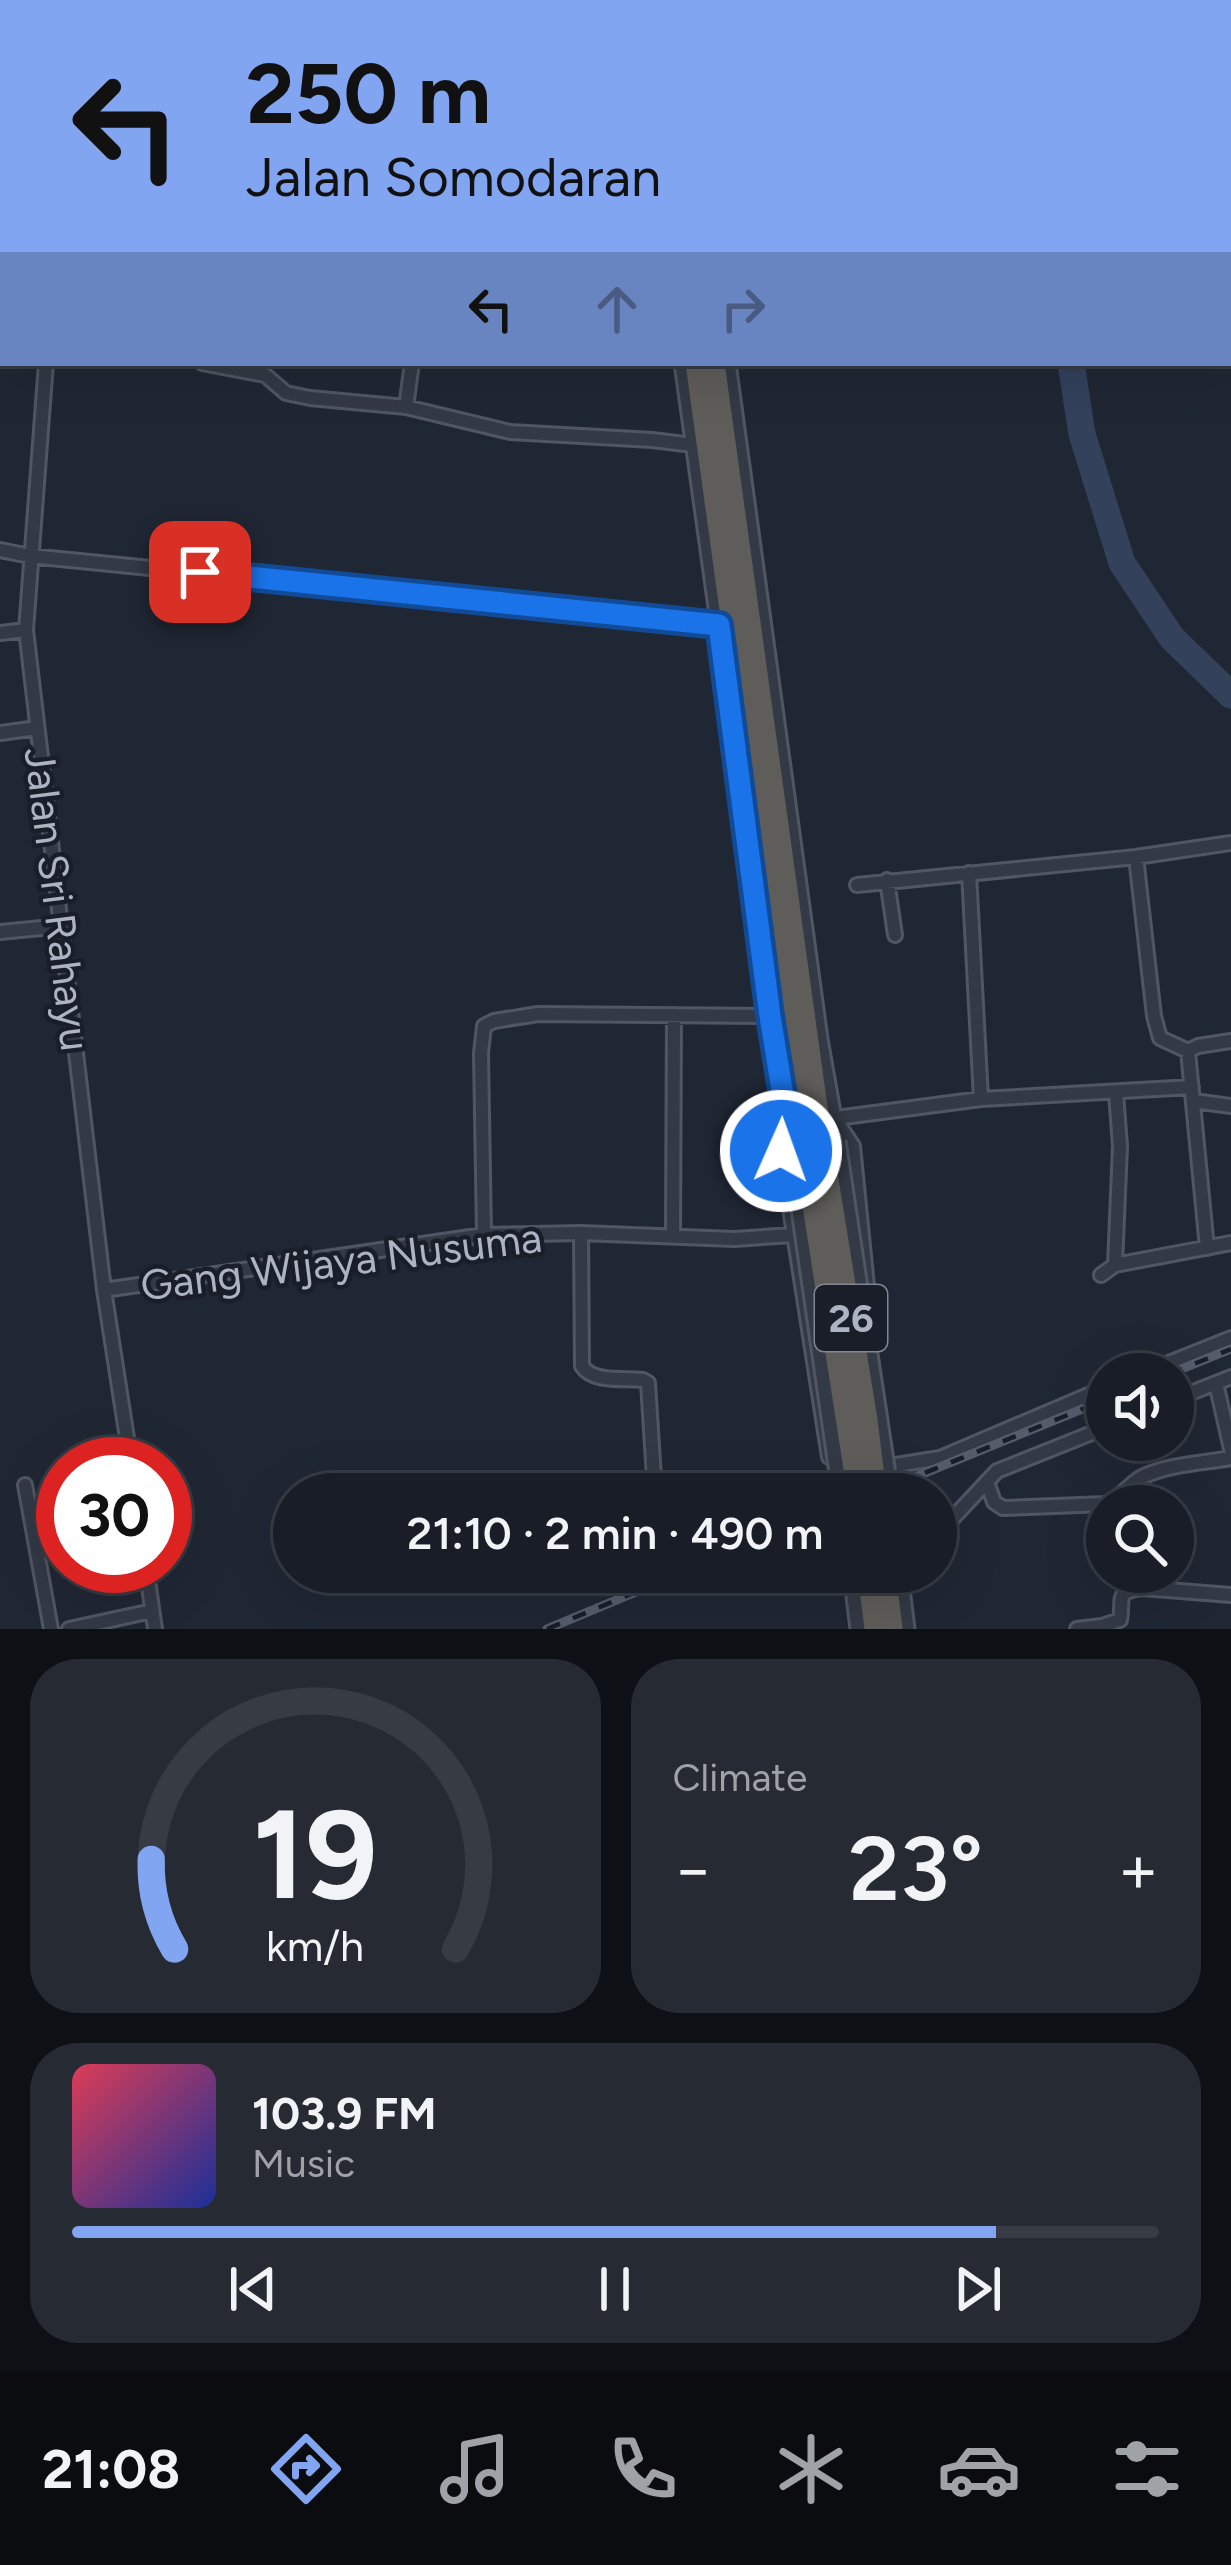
<!DOCTYPE html>
<meta charset="utf-8">
<style>
:root{--surface:#181d27;--page:#252a33;--text:#f1f3f6;--muted:#9fa2a7;--line:#363b44;--accent:#82a5f2}
body{margin:0;font-family:Figtree,sans-serif;background:var(--page);color:var(--text);height:100vh;display:flex;flex-direction:column;font-size:45px;white-space:nowrap}
*{box-sizing:border-box;margin:0}
p{font-size:39px;color:var(--muted)}
.icon{flex:none;width:66px;height:66px;fill:none;stroke:currentColor;stroke-width:2;stroke-linecap:round;stroke-linejoin:round}
.map{position:relative;height:1629px;overflow:hidden}
.panel{display:flex;flex-direction:column;gap:30px;padding:30px;background:#0d1015;flex:1}
.panel>*{flex:none}
.top-card{position:absolute;left:0px;top:0px;width:1233px;height:366px;box-shadow:0 12px 48px #0002,0 0 0 3px var(--line);background:#82a5f2;color:#111;overflow:hidden}
.tools{position:absolute;left:1086px;top:1353px;display:grid;gap:24px}
.tools a{display:grid;place-items:center;width:108px;height:108px;border-radius:50%;background:var(--surface);box-shadow:0 12px 48px #0002,0 0 0 3px var(--line);font-size:60px}
.speed{position:absolute;left:36px;top:1437px;display:flex;gap:24px;font-size:60px;font-weight:700;text-align:center}
.speed>*{display:grid;place-content:center;width:156px;height:156px;border-radius:50%;background:var(--surface);box-shadow:0 12px 48px #0002,0 0 0 3px var(--line);line-height:1}
.speed .limit{border:18px solid #d22;background:#fff;color:#111}
.pin{position:absolute;display:grid;place-items:center;width:102px;height:102px;color:#fff;margin:-51px;border-radius:24px;box-shadow:0 6px 18px #0006}
.me{position:absolute;width:132px;margin:-66px;rotate:2deg;stroke-linejoin:round;filter:drop-shadow(0 0 9px #0008)}
.turn{display:flex;align-items:center;gap:42px;height:252px;padding:0 48px;font-size:54px}
.turn .icon{width:156px;height:156px;stroke-width:2.5}
.turn b{display:block;font-size:84px;line-height:102px}
.lanes{display:flex;align-items:center;height:114px;padding:0 48px;background:#0003;justify-content:center;gap:60px;direction:ltr}
.lanes .off{opacity:.35}
.big{font-size:90px;font-weight:600;line-height:1.1}
.panel .tile{flex:1;display:flex;flex-direction:column;justify-content:center;gap:18px;min-width:0;padding:0 42px;border-radius:48px;background:var(--page)}
.panel .dial{align-items:center;gap:0}
.dial svg{height:312px;overflow:visible;fill:none;stroke:var(--line);stroke-width:7;stroke-linecap:round;text-anchor:middle}
.dial text{fill:var(--text);stroke:none}
.song{display:flex;align-items:center;gap:36px}
.cover{width:144px;height:144px;border-radius:18px;background:linear-gradient(135deg,hsl(350 70% 55%),hsl(230 70% 35%))}
.played{height:12px;border-radius:6px;background:linear-gradient(90deg,var(--accent) 85%,var(--line) 85%)}
.keys{display:flex;justify-content:space-around;direction:ltr}
.heat{display:flex;justify-content:space-between;align-items:center;font-size:66px;direction:ltr}
.panel .tiles{flex:1;display:grid;gap:30px;grid-template-columns:1fr 1fr}
.tile:last-child{grid-column:span 2}
.trip{position:absolute;left:273px;top:1473px;width:684px;height:120px;border-radius:60px;background:var(--surface);box-shadow:0 12px 48px #0002,0 0 0 3px var(--line);font-weight:600;line-height:120px;text-align:center}
.menu{display:flex;height:192px;justify-content:space-around;align-items:center;background:#0a0c10;color:var(--muted)}
.menu .icon{width:84px;height:84px}
.menu .on{color:var(--accent)}
.menu b{font-size:54px;color:var(--text)}
.map>svg:first-child{display:block}
.lines{fill:none;stroke-linecap:round;stroke-linejoin:round}
.river{stroke:#34415b;stroke-width:27}
.minor-casing{stroke:#505663;stroke-width:18}
.tertiary-casing{stroke:#505663;stroke-width:21}
.trunk-casing{stroke:#3e434f;stroke-width:27}
.minor{stroke:#333945;stroke-width:12}
.tertiary{stroke:#333945;stroke-width:15}
.trunk{stroke:#5e5d5a;stroke-width:21}
.rail-casing{stroke:#555d6c;stroke-width:9}
.rail{stroke:#191e29;stroke-width:4.5;stroke-dasharray:14;stroke-linecap:butt}
.tertiary-bridge-casing{stroke:#505663;stroke-width:21;stroke-linecap:butt}
.trunk-bridge-casing{stroke:#3e434f;stroke-width:27;stroke-linecap:butt}
.tertiary-bridge{stroke:#333945;stroke-width:15}
.trunk-bridge{stroke:#5e5d5a;stroke-width:21}
.route-casing{stroke:#114b97;stroke-width:30}
.route{stroke:#1a73e8;stroke-width:21}
.labels{text-anchor:middle;stroke-width:9;stroke-linejoin:round;paint-order:stroke}
.shield{fill:#191e29;stroke:#818694;stroke-width:3}
.shield-label{font-size:39px;font-weight:bold;fill:#adb3c2}
.street-label{font-size:42px;fill:#adb3c2;stroke:#191e29}
</style>
<div class="map">
<svg width="1231" height="1629" viewBox="0 0 1231 1629">
<rect width="100%" height="100%" fill="#202734"/>
<g class="lines">
<path class="river" d="M 1082,3 L 1083,0
M 1071,363 L 1082,434 L 1122,563 L 1172,638 L 1231,695"/>
<defs>
<path id="minor" d="M 260,0 L 261,3
M 72,3 L 72,0
M 0,337 L 3,337
M 46,363 L 26,630 L 104,1290 L 131,1464
M 202,363 L 265,375 L 286,393 L 310,398 L 406,407 L 510,432 L 652,440 L 693,445
M 406,407 L 412,363
M 0,550 L 30,556 L 719,625
M 0,633 L 26,630
M 0,733 L 37,728
M 1136,857 L 1154,1016 L 1160,1038 L 1188,1051 L 1198,1046 L 1231,1041
M 969,873 L 981,1099
M 887,880 L 895,935
M 857,885 L 1136,857 L 1231,843
M 0,932 L 62,926
M 1188,1051 L 1207,1248
M 1194,1101 L 1231,1106
M 833,1116 L 853,1146 L 870,1316
M 836,1118 L 981,1099 L 1192,1087
M 786,1122 L 781,1151 L 829,1457
M 581,1233 L 582,1366 C 593,1383 623,1378 643,1380 L 648,1383 L 655,1494
M 484,1235 L 481,1053 L 484,1026 L 494,1021 L 538,1014 L 770,1016
M 673,1236 L 674,1015
M 1115,1265 L 1120,1146 L 1116,1093
M 1101,1275 L 1115,1265 L 1231,1243
M 104,1290 L 484,1235 L 581,1233 L 734,1239 L 793,1235
M 1141,1374 L 1231,1338
M 1216,1383 L 1231,1449
M 1173,1400 L 1231,1377
M 879,1472 L 890,1466 L 940,1458 L 1107,1387
M 987,1482 L 994,1502 L 1003,1508 L 1105,1504 C 1122,1498 1129,1483 1144,1476 C 1171,1464 1203,1463 1231,1458
M 25,1485 L 51,1629
M 936,1536 L 997,1471 L 1107,1427
M 146,1566 L 155,1629
M 69,1629 L 152,1611
M 1077,1629 L 1102,1626 L 1120,1620 C 1124,1598 1114,1592 1142,1588 L 1231,1595"/>
<path id="tertiary" d="M 636,0 L 636,3
M 679,0 L 679,3
M 683,363 L 733,722 L 770,1016 L 790,1140
M 727,363 L 819,1039 L 837,1141
M 852,1572 L 859,1629
M 899,1572 L 906,1629"/>
<path id="trunk" d="M 648,0 L 648,3
M 665,0 L 666,3
M 696,363 L 805,1154
M 714,363 L 822,1143
M 868,1572 L 875,1629
M 885,1572 L 892,1629"/>
</defs>
<use href="#minor" class="minor-casing"/>
<use href="#tertiary" class="tertiary-casing"/>
<use href="#trunk" class="trunk-casing"/>
<use href="#minor" class="minor"/>
<use href="#tertiary" class="tertiary"/>
<use href="#trunk" class="trunk"/>
<defs>
<path id="rail" d="M 1169,1374 L 1231,1349
M 873,1494 L 1107,1399
M 670,1590 L 713,1572
M 547,1629 L 684,1572"/>
</defs>
<use href="#rail" class="rail-casing"/>
<use href="#rail" class="rail"/>
<defs>
<path id="tertiary-bridge" d="M 790,1140 L 841,1494
M 837,1141 L 890,1494"/>
<path id="trunk-bridge" d="M 822,1143 L 867,1420 L 876,1494
M 805,1154 L 858,1494"/>
</defs>
<use href="#tertiary-bridge" class="tertiary-bridge-casing"/>
<use href="#trunk-bridge" class="trunk-bridge-casing"/>
<use href="#tertiary-bridge" class="tertiary-bridge"/>
<use href="#trunk-bridge" class="trunk-bridge"/>
</g>
<g class="lines">
<defs>
<path id="route" d="M 200,572 L 719,625 L 770,1016 L 787,1120 L 782,1132 L 781,1151"/>
</defs>
<use href="#route" class="route-casing"/>
<use href="#route" class="route"/>
</g>
<g class="labels">
<rect class="shield" x="815" y="1285" width="72" height="66" rx="9"/>
<g class="shield-label">
<text x="851" y="1332">26</text>
</g>
<g class="street-label">
<text transform="translate(58 899) rotate(83)" y="15">Jalan Sri Rahayu</text>
<text transform="translate(341 1261) rotate(-7)" y="15">Gang Wijaya Nusuma</text>
</g>
</g>
</svg>
<div class="tools">
<a><svg class="icon" aria-label="sound" viewBox="0 0 24 24"><path d="M4 9h4l5-4v14l-5-4H4zM17 9q2 3 0 6"/></svg></a>
<a><svg class="icon" aria-label="search" viewBox="0 0 24 24"><circle cx="10" cy="10" r="6"/><path d="M15 15l6 6"/></svg></a>
</div>
<div class="speed"><div class="limit">30</div></div>
<div class="pin" style="left:200px;top:572px;background:#d93025"><svg class="icon" aria-label="arrive" viewBox="0 0 24 24"><path d="M6 21V4h12l-3 4 3 4H6"/></svg></div>
<svg class="me" style="left:781px;top:1151px" viewBox="-20 -20 40 40"><circle r="17" fill="#1a73e8" stroke="#fff" stroke-width="3"/><path d="M0-11L8 9 0 5-8 9z" fill="#fff"/></svg>
<div class="trip">21:10 · 2 min · 490 m</div>
<div class="top-card">
<div class="turn"><svg class="icon" aria-label="left" viewBox="0 0 24 24"><path d="M17 20v-9H6M10 6l-5 5 5 5"/></svg><div><b>250 m</b>Jalan Somodaran</div></div>
<div class="lanes"><svg class="icon" aria-label="left" viewBox="0 0 24 24"><path d="M17 20v-9H6M10 6l-5 5 5 5"/></svg><svg class="icon off" aria-label="ahead" viewBox="0 0 24 24"><path d="M12 20V5M6 11l6-6 6 6"/></svg><svg class="icon off" aria-label="right" viewBox="0 0 24 24"><path d="M7 20v-9h11M14 6l5 5-5 5"/></svg></div>
</div>
</div>
<section class="panel">
<div class="tiles">
<div class="tile dial"><svg viewBox="0 0 100 80">
<path d="M14 69A42 42 0 1 1 86 69"/>
<path d="M14 69A42 42 0 0 1 8 46" stroke="#82a5f2"/>
<text x="50" y="56" font-size="32" font-weight="700">19</text>
<text x="50" y="72" font-size="11">km/h</text>
</svg></div>
<div class="tile"><p>Climate</p>
<div class="heat"><a>−</a><b class="big">23°</b><a>+</a></div>
</div>
<div class="tile">
<div class="song"><i class="cover"></i><div><b>103.9 FM</b><p>Music</p></div></div>
<div class="played"></div>
<div class="keys"><svg class="icon" aria-label="previous" viewBox="0 0 24 24"><path d="M18 5L8 12l10 7zM5 5v14"/></svg><svg class="icon" aria-label="pause" viewBox="0 0 24 24"><path d="M8 5v14M16 5v14"/></svg><svg class="icon" aria-label="next" viewBox="0 0 24 24"><path d="M6 5l10 7-10 7zM19 5v14"/></svg></div>
</div>
</div>
</section>
<nav class="menu">
<b>21:08</b>
<svg class="icon on" aria-label="directions" viewBox="0 0 24 24"><path d="M12 3l9 9-9 9-9-9zM9 14v-3h6M13 9l2 2-2 2"/></svg>
<svg class="icon" aria-label="music" viewBox="0 0 24 24"><path d="M9 18V5l10-2v13"/><circle cx="6" cy="18" r="3"/><circle cx="16" cy="16" r="3"/></svg>
<svg class="icon" aria-label="phone" viewBox="0 0 24 24"><path d="M5 4h4l2 5-3 2q2 4 5 5l2-3 5 2v4C11 20 4 13 5 4z"/></svg>
<svg class="icon" aria-label="climate" viewBox="0 0 24 24"><path d="M12 3v18M4 7l16 10M4 17L20 7"/></svg>
<svg class="icon" aria-label="car" viewBox="0 0 24 24"><path d="M5 17H2v-5l4-1 3-4h7l3 4 3 1v5h-3M9 17h6M6 11h13"/><circle cx="7" cy="17" r="2"/><circle cx="17" cy="17" r="2"/></svg>
<svg class="icon" aria-label="filters" viewBox="0 0 24 24"><path d="M4 7h16M4 17h16"/><circle cx="9" cy="7" r="2"/><circle cx="15" cy="17" r="2"/></svg>
</nav>
